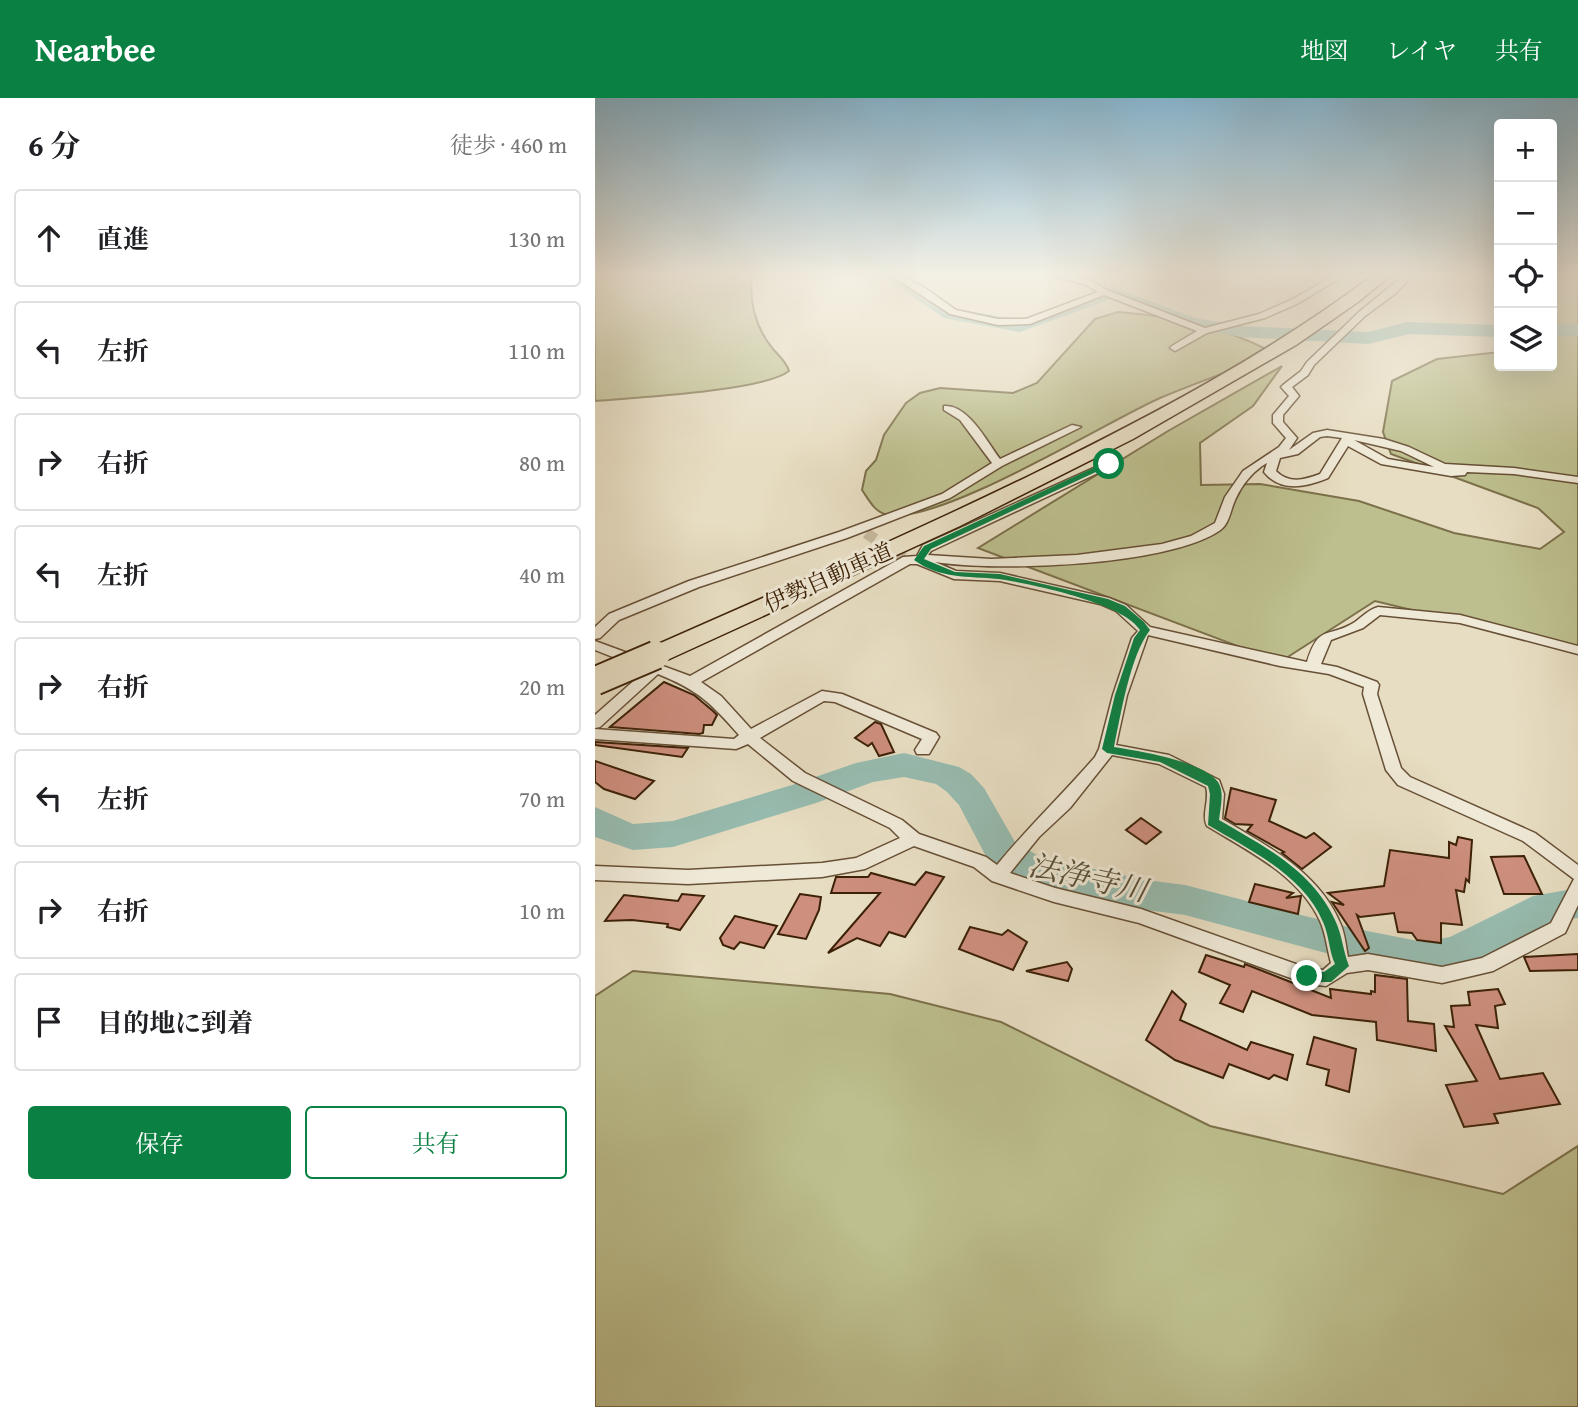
<!DOCTYPE html>
<html lang="ja">
<meta charset="utf-8">
<style>
:root{--surface:#fff;--page:#f6f6f6;--text:#202124;--muted:#757577;--line:#e0e0e0;--accent:#0b8043}
body{margin:0;font-family:"Gentium Book Plus","Noto Serif JP",serif;background:var(--page);color:var(--text)}
.controls{position:absolute;right:21px;top:21px;display:grid;overflow:hidden;border-radius:7px;box-shadow:0 7px 28px #0002}
.controls button{width:63px;height:63px;display:grid;place-items:center;padding:0;border:0;border-bottom:2px solid var(--line);background:var(--surface);color:var(--text);font:35px sans-serif}
.stop{position:absolute;width:21px;height:21px;margin:-16px;border:5px solid #0b8043;border-radius:50%;background:#fff}
.stop.end{background:#0b8043;border-color:#fff;box-shadow:0 2px 7px #0008}
.list{margin:0;padding:0;list-style:none}
h2{display:flex;justify-content:space-between;align-items:center;height:91px;margin:0;padding:0 28px;font-size:30px}
h2 small{font-size:23px;font-weight:400;color:var(--muted)}
.list li{display:grid;grid-template-columns:46px 1fr auto;gap:21px;align-items:center;box-sizing:border-box;height:98px;margin:0 14px 14px;padding:0 14px;border:2px solid var(--line);border-radius:7px}
.list b{display:block;font-size:26px;white-space:nowrap}
.list em{font-size:23px;font-style:normal;color:var(--muted)}
.actions{display:flex;gap:14px;padding:21px 28px}
.actions a{flex:1;padding:16px 0;border:2px solid var(--accent);border-radius:7px;text-align:center;font-size:24px;color:var(--accent)}
.actions .main{background:var(--accent);color:#fff}
.icon{flex:none;width:38px;height:38px;fill:none;stroke:currentColor;stroke-width:2;stroke-linecap:round;stroke-linejoin:round}
.map{position:relative;flex:none;width:983px;height:1309px;overflow:hidden}
header{display:flex;align-items:center;gap:42px;box-sizing:border-box;height:98px;padding:0 35px;background:var(--accent);color:#fff}
header strong{font-size:33px}
nav{display:flex;gap:38px;margin-inline-start:auto;font-size:24px}
main{display:flex}
aside{flex:1;background:var(--surface)}
.map>svg:first-child{display:block}
.green{fill:#bdbf8e;stroke:#7c704a;stroke-width:2}
.lines{fill:none;stroke-linecap:round;stroke-linejoin:round}
.river{fill:#97bcb0;fill-rule:evenodd}
.building{fill:#ce8f7e;stroke:#3c2107;stroke-width:2}
.minor-tunnel{stroke:#c5b79d;stroke-width:11;stroke-dasharray:11 6;stroke-linecap:butt}
.minor-casing{stroke:#675036;stroke-width:3}
.motorway-casing{stroke:#3c2107;stroke-width:3}
.minor{fill:#efe9d7;fill-rule:evenodd}
.motorway{fill:#e7ddc2;fill-rule:evenodd}
.motorway-bridge-casing{stroke:#3c2107;stroke-width:31;stroke-linecap:butt}
.motorway-bridge{stroke:#e7ddc2;stroke-width:27}
.route{fill:#0b8043}
.labels{text-anchor:middle;dominant-baseline:central;stroke-width:6;stroke-linejoin:round;paint-order:stroke}
.far-street-label{font-size:23px;fill:#3c2107;stroke:#efe9d7}
.water-label{font-size:30px;font-style:italic;fill:#57503a;stroke:#efe9d7}
</style>
<header>
<strong>Nearbee</strong>
<nav><a>地図</a><a>レイヤ</a><a>共有</a></nav>
</header>
<main>
<aside>
<h2>6 分<small>徒歩 · 460 m</small></h2>
<ul class="list">
<li><svg class="icon" aria-label="ahead" viewBox="0 0 24 24"><path d="M12 20V5M6 11l6-6 6 6"/></svg><div><b>直進</b></div><em>130 m</em></li>
<li><svg class="icon" aria-label="left" viewBox="0 0 24 24"><path d="M17 20v-9H6M10 6l-5 5 5 5"/></svg><div><b>左折</b></div><em>110 m</em></li>
<li><svg class="icon" aria-label="right" viewBox="0 0 24 24"><path d="M7 20v-9h11M14 6l5 5-5 5"/></svg><div><b>右折</b></div><em>80 m</em></li>
<li><svg class="icon" aria-label="left" viewBox="0 0 24 24"><path d="M17 20v-9H6M10 6l-5 5 5 5"/></svg><div><b>左折</b></div><em>40 m</em></li>
<li><svg class="icon" aria-label="right" viewBox="0 0 24 24"><path d="M7 20v-9h11M14 6l5 5-5 5"/></svg><div><b>右折</b></div><em>20 m</em></li>
<li><svg class="icon" aria-label="left" viewBox="0 0 24 24"><path d="M17 20v-9H6M10 6l-5 5 5 5"/></svg><div><b>左折</b></div><em>70 m</em></li>
<li><svg class="icon" aria-label="right" viewBox="0 0 24 24"><path d="M7 20v-9h11M14 6l5 5-5 5"/></svg><div><b>右折</b></div><em>10 m</em></li>
<li><svg class="icon" aria-label="arrive" viewBox="0 0 24 24"><path d="M6 21V4h12l-3 4 3 4H6"/></svg><div><b>目的地に到着</b></div></li>
</ul>
<div class="actions"><a class="main">保存</a><a>共有</a></div>
</aside>
<div class="map">
<svg width="983" height="1309" viewBox="0 0 983 1309">
<rect width="100%" height="100%" fill="#e7ddc2"/>
<filter id="stains"><feTurbulence type="fractalNoise" baseFrequency=".00286" numOctaves="4"/><feColorMatrix values="0 0 0 0 .2 0 0 0 0 .09 0 0 0 0 .02 0 0 0 .5 -.17"/></filter>
<radialGradient id="worn" r=".72"><stop offset=".6" stop-color="#630" stop-opacity="0"/><stop offset="1" stop-color="#630" stop-opacity=".3"/></radialGradient>
<!-- green -->
<g class="green">
<path d="M0 178H157C154 205 161 230 178 251 184 258 191 263 194 273 169 293 37 300 0 303Z"/>
<polygon points="957,178 983,178 983,552 780,503 685,564 383,450 573,333 687,268 658,308 605,345 606,387 665,386 764,403 859,435 945,451 969,434 943,410 796,356 788,334 797,283 842,261 904,254 904,268 957,268"/>
<path d="M523 214C575 218 629 229 675 253L674 258C638 272 600 285 565 300 509 325 346 426 293 417 280 415 274 402 267 392L271 373 281 362 289 337 311 305 325 295 345 290 418 295 442 285 500 221Z"/>
<polygon points="38,873 295,896 406,924 615,1028 908,1096 983,1048 983,1309 0,1309 0,898"/>
</g>
<g class="lines">
<!-- river -->
<g class="river">
<polygon points="288,178 308,178 360,211 424,222 519,189 600,220 646,228 773,234 812,224 904,227 904,239 814,236 773,246 646,239 587,228 519,200 425,234 349,220"/>
<polygon points="983,226 983,238 957,239 957,227"/>
<polygon points="309,655 364,669 376,676 389,690 420,744 447,760 551,782 590,787 757,830 828,844 855,839 938,798 983,790 983,820 959,823 876,866 828,878 757,862 590,817 551,812 425,782 394,764 364,707 352,694 341,686 309,679 278,684 221,705 78,749 38,752 0,739 0,709 38,726 78,723 197,687 261,665"/>
</g>
</g>
<!-- building -->
<g class="building">
<polygon points="69,584 99,597 118,613 122,617 117,627 109,627 108,635 104,636 15,629"/>
<polygon points="280,624 286,626 299,654 284,658 277,645 273,648 260,640"/>
<polygon points="0,644 93,650 87,659 0,647"/>
<polygon points="0,663 59,683 40,701 9,691 0,684"/>
<polygon points="636,690 681,702 674,723 711,740 719,735 736,749 707,771 687,755 689,754 652,733 657,727 640,726 630,720"/>
<polygon points="546,720 566,734 551,746 531,732"/>
<polygon points="863,739 877,742 874,784 871,781 869,794 861,792 867,827 846,825 846,845 822,842 817,835 803,834 799,815 765,819 762,817 774,850 770,853 737,804 749,807 733,795 789,788 795,752 854,760 854,744 861,747"/>
<polygon points="929,758 947,796 909,796 896,759"/>
<polygon points="331,774 349,779 310,839 294,834 285,848 262,840 233,855 285,795 236,795 241,779 273,779 276,775 320,787"/>
<polygon points="660,786 698,795 691,800 706,798 703,816 654,804"/>
<polygon points="87,796 109,798 85,832 72,829 73,826 37,822 10,823 29,797 83,803"/>
<polygon points="205,796 226,799 224,812 211,841 183,836"/>
<polygon points="140,818 182,828 169,850 145,844 139,851 128,847 125,840"/>
<polygon points="375,829 407,837 413,832 432,844 418,872 364,851"/>
<polygon points="983,856 983,872 935,873 929,859"/>
<polygon points="611,857 649,869 650,866 736,900 735,891 776,896 776,893 780,894 780,877 812,881 813,923 839,926 841,953 782,942 781,924 717,917 657,893 648,914 625,905 635,887 604,874"/>
<polygon points="472,864 477,871 473,883 431,873"/>
<polygon points="903,891 910,906 900,908 903,930 881,927 905,981 948,975 965,1006 899,1016 903,1025 869,1029 851,987 882,983 850,928 859,929 856,908 875,907 873,894"/>
<polygon points="577,893 591,906 585,922 652,952 656,944 698,957 692,982 679,977 674,981 634,966 628,980 580,962 551,942"/>
<polygon points="719,939 761,951 754,994 731,987 734,972 712,966"/>
</g>
<g class="lines">
<!-- minor-tunnel -->
<polyline class="minor-tunnel" points="271,435 312,462"/>
<defs>
<g id="minor">
<polygon points="297,178 307,178 327,188 361,212 403,221 431,221 503,194 491,187 459,178 474,178 497,183 512,192 610,230 664,216 698,201 738,178 748,178 704,205 670,220 612,235 580,253 575,250 577,248 602,233 509,197 435,226 403,227 355,216"/>
<path d="M808 178H817L801 195 770 218 719 267 713 277 697 289 704 298 688 317V324L702 340 694 352 718 335 732 332 789 341 814 349 850 366 919 370 983 379V385L919 376 872 374 870 377 856 378 786 366 753 348 733 380C711 389 686 395 669 374L672 365 667 368C656 376 647 387 641 400 635 412 635 426 624 433 571 468 403 474 340 464L361 473 405 475 514 500 531 507 555 529 712 564C724 525 733 541 760 524 768 518 773 512 783 509L865 517 983 548V556L865 525 785 517 768 530 736 542 726 566 742 569 782 584 784 587 782 596 806 670 815 679 940 735 983 767V807L970 835 898 873 847 885 773 872 752 875 731 888 712 886 544 825 459 804 397 783 379 769 319 748 270 771 227 779 93 786 0 782V768L93 772 227 765 261 760 305 740 295 730 198 683 153 646 141 651 0 641V631L139 641 144 637C116 605 103 592 63 576L5 629 0 630V617L51 572 0 552V543L95 578 308 459 322 458 328 447 514 363 518 364V368L336 453 333 457 396 461 482 457 567 446 596 438 620 425 630 399 648 373 684 349 691 340 678 325V317L694 298 686 289 688 287 706 273 712 264 764 214ZM732 338 747 340 725 376C709 382 694 386 681 373L685 360 703 356 725 339ZM759 342 806 353 839 369 793 361ZM315 466H322L359 481 405 483 505 506 521 513 543 533 537 540 518 597 504 651 500 659C468 696 433 729 402 767L391 759 324 736 307 722 210 675 165 640 229 603 240 604 327 641 320 652 322 656H334L344 639 341 635 247 596 227 593 156 631 126 598 106 584ZM553 537 685 568 734 576 769 589 768 596 791 672 803 687 928 743 979 781 956 825 887 860 847 869 773 856 753 859C751 849 750 837 746 827 725 775 673 748 627 721L629 696 624 682 574 657 521 647 532 597ZM517 657 564 666 611 689C615 702 606 717 612 728 653 753 704 777 725 823 731 836 732 851 736 865L728 872 712 870 546 811 460 790 415 775 444 739 475 710Z"/>
<path d="M349 308C373 306 392 344 405 361L477 327 486 329 407 368 355 400 252 440 104 489 24 522 5 540 0 541V529L14 516 94 483 244 434 347 396 397 365 365 322 349 312Z"/>
</g>
<path id="motorway" d="M777 178H795L763 204 701 247 538 341 365 428 70 563 61 565 52 563 48 557 52 551C181 494 311 438 438 376 556 318 672 257 777 178Z"/>
</defs>
<!-- minor casing -->
<use href="#minor" class="minor-casing"/>
<!-- motorway casing -->
<use href="#motorway" class="motorway-casing"/>
<!-- minor -->
<use href="#minor" class="minor"/>
<!-- motorway -->
<use href="#motorway" class="motorway"/>
<defs>
<polyline id="motorway-bridge" points="0,583 61,557"/>
</defs>
<!-- motorway-bridge casing -->
<use href="#motorway-bridge" class="motorway-bridge-casing"/>
<!-- motorway-bridge -->
<use href="#motorway-bridge" class="motorway-bridge"/>
</g>
<!-- sky -->
<linearGradient id="sky" x2="0" y2="1"><stop stop-color="#87b7d2"/><stop offset="0.49" stop-color="#f4f0e4"/><stop offset="1" stop-color="#f4f0e4" stop-opacity="0"/></linearGradient>
<rect width="983" height="361" fill="url(#sky)"/>
<!-- route -->
<path class="route" d="M511 364 518 366 336 451 329 461 360 474 405 476 513 501 530 508 549 524 555 532C535 558 526 616 519 649 543 653 608 663 623 684 630 695 625 711 624 722 670 749 717 772 740 822 747 836 748 853 754 868L736 884H712L705 878 712 872 729 874 740 866C734 853 734 837 728 824 708 777 655 752 613 727L615 696 613 688 565 664 512 655 507 651 520 597 539 540 545 532C529 505 434 485 403 481 373 478 345 481 319 462L329 448Z"/>
<g class="labels">
<!-- far-street labels -->
<g class="far-street-label">
<text transform="translate(233 479) rotate(-24)">伊勢自動車道</text>
</g>
<!-- water labels -->
<g class="water-label">
<text transform="translate(493 779) rotate(13)">法浄寺川</text>
</g>
</g>
<rect width="100%" height="100%" filter="url(#stains)"/>
<rect width="100%" height="100%" fill="url(#worn)"/>
</svg>
<div class="controls">
<button>+</button>
<button>−</button>
<button><svg class="icon" aria-label="locate" viewBox="0 0 24 24"><circle cx="12" cy="12" r="6"/><path d="M12 2v4M12 18v4M2 12h4M18 12h4"/></svg></button>
<button><svg class="icon" aria-label="layers" viewBox="0 0 24 24"><path d="M12 4l9 5-9 5-9-5zM3 14l9 5 9-5"/></svg></button>
</div>
<div class="stop" style="left:514px;top:366px"></div>
<div class="stop end" style="left:712px;top:878px"></div>
</div>
</main>
